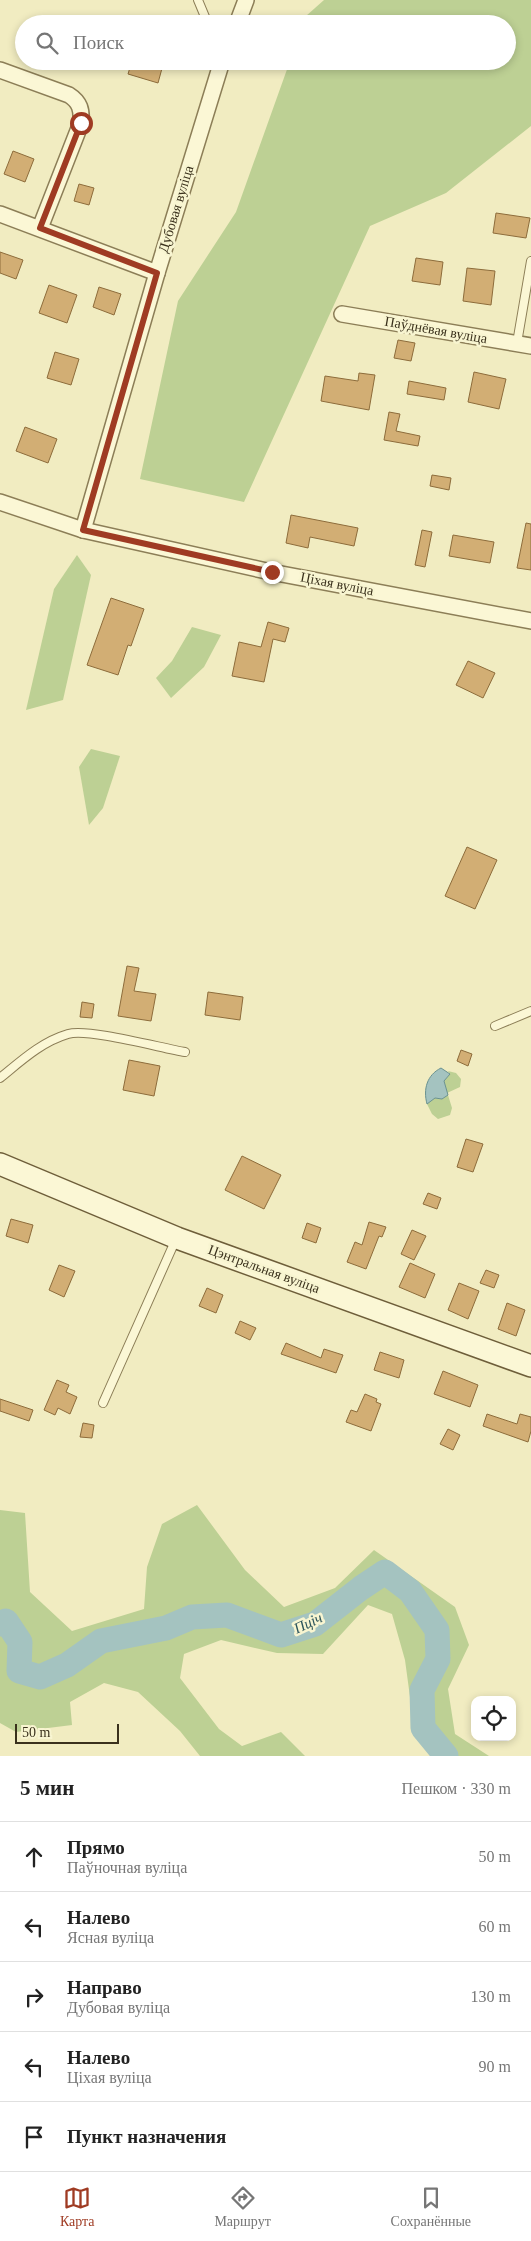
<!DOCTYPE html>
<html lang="ru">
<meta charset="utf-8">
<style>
:root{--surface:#fff;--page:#f2f2f2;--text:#222;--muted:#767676;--line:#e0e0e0;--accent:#9f3b23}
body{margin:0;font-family:"Times New Roman",serif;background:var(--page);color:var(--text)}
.controls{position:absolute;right:15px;bottom:15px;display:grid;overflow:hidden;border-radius:10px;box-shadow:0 2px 8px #0003}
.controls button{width:45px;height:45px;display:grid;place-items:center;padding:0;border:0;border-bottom:1px solid var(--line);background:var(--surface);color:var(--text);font:25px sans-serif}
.scale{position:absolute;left:15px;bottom:12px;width:104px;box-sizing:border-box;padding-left:5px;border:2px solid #3a311c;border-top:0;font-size:14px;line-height:18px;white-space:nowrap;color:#3a311c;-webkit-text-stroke:4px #f8f5d1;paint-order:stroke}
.stop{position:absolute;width:15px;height:15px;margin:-11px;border:4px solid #9f3b23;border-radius:50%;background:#fff}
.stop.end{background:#9f3b23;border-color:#fff;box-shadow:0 1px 5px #0008}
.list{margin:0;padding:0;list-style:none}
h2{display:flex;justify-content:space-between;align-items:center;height:65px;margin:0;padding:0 20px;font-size:21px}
h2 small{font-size:16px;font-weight:400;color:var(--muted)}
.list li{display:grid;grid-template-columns:32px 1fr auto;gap:15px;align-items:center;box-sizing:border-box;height:70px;padding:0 20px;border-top:1px solid var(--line)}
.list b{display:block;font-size:19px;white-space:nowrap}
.list p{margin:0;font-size:16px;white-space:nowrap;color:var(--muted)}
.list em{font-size:16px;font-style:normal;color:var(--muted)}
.icon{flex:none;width:28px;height:28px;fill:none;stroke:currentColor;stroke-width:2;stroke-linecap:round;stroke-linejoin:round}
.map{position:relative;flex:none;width:531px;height:1756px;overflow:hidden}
.search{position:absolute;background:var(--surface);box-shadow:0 2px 8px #0003;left:15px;right:15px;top:15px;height:55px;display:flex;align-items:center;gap:12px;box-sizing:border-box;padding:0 18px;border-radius:28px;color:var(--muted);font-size:19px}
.sheet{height:415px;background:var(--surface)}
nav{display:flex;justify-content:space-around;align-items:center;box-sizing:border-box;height:70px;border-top:1px solid var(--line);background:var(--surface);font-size:14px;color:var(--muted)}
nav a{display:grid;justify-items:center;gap:2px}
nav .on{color:var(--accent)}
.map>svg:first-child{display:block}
.green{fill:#bdd094}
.water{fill:#a4c3c0;stroke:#6a9290}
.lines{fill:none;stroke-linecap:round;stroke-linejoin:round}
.river{stroke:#a4c3c0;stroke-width:25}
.building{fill:#d2ae74;stroke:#8d6c3b}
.lane-casing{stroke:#8c7e57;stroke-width:10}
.street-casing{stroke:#8c7e57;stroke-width:18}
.secondary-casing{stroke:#6e5e3a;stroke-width:24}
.lane{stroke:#fbf7d5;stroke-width:8}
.street{stroke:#fbf7d5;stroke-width:15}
.secondary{stroke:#fbf7d5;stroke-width:21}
.route{stroke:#9f3b23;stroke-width:6}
.labels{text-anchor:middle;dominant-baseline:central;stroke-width:5;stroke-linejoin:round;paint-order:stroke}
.street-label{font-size:14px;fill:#3a311c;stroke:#f8f5d1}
.water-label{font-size:15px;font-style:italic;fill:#2b545b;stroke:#f8f5d1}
</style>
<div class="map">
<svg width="531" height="1756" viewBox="0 0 531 1756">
<rect width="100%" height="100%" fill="#f1ecc1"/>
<!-- green -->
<g class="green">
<polygon points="324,0 531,0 531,126 446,193 370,226 244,502 140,479 178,301 236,212 290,61 507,61 507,24 304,24 306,16"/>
<polygon points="77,555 91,575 63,700 26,710 54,589"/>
<polygon points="192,627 221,635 204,667 171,698 156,678 172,661"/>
<polygon points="91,749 120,756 103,808 89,825 79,767"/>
<polygon points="448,1071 456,1073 461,1079 460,1087 447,1093 444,1081 450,1074"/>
<polygon points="448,1095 452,1108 450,1115 438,1119 432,1114 427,1104 435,1098 442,1099"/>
<polygon points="197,1505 245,1570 284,1607 335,1588 374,1550 455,1607 469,1645 448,1689 455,1734 489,1756 436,1756 415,1734 405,1660 392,1614 368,1605 323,1654 277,1653 221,1640 184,1654 180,1678 219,1729 242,1746 281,1732 305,1756 200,1756 180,1731 138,1692 104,1683 70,1702 72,1725 16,1732 0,1723 0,1510 25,1513 30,1592 72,1631 144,1609 147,1567 162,1524"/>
</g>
<!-- water -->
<path class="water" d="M441 1068 450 1074 444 1081 448 1095 442 1099 435 1098 427 1104C423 1089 427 1075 441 1068Z"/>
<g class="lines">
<!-- river -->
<polyline class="river" points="0,1624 6,1621 20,1642 19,1671 40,1677 67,1665 101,1641 166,1628 192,1617 227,1615 281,1635 315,1624 361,1588 385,1572 410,1591 437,1630 438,1659 422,1690 423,1728 446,1756"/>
</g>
<!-- building -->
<g class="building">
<polygon points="132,61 164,61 158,83 128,74"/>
<polygon points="13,151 34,159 25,182 4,174"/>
<polygon points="79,184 94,188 89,205 74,201"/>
<polygon points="496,213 530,218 526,238 493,233"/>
<polygon points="0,252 23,260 16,279 0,273"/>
<polygon points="416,258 443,262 440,285 412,281"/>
<polygon points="467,268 495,271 491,305 463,301"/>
<polygon points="49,285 77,295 67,323 39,313"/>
<polygon points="99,287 121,294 114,315 93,307"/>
<polygon points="398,340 415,343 411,361 394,358"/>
<polygon points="55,352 79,359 71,385 47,378"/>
<polygon points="474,372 506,379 499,409 468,402"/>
<polygon points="359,373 375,375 369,410 321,401 325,376 358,381"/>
<polygon points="409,381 446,388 444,400 407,394"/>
<polygon points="389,412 400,414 396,431 420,436 418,446 384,440"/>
<polygon points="25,427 57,439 48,463 16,451"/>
<polygon points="432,475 451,478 449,490 430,486"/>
<polygon points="291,515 358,528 354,546 310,537 308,548 286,543"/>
<polygon points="526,523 531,524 531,570 517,568"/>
<polygon points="422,530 432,532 425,567 415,565"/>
<polygon points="453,535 494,542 490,563 449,556"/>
<polygon points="111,598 144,609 131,646 128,645 118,675 87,665"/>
<polygon points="268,622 289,628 285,642 273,639 264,682 232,676 239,642 261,647"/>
<polygon points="468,661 495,673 483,698 456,685"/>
<polygon points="467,847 497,860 475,909 445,896"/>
<polygon points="127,966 139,968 134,991 156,994 151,1021 118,1016"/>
<polygon points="208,992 243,997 240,1020 205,1015"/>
<polygon points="82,1002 94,1004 92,1018 80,1017"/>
<polygon points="461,1050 472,1054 468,1066 457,1061"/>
<polygon points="129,1060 160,1066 154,1096 123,1090"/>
<polygon points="466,1139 483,1144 473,1172 457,1167"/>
<polygon points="242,1156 281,1175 264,1209 225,1190"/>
<polygon points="428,1193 441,1198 437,1209 423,1204"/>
<polygon points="11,1219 33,1225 28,1243 6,1236"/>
<polygon points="369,1222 386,1227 382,1237 379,1236 366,1269 347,1262 355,1242 362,1245"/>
<polygon points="307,1223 321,1228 316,1243 302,1238"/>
<polygon points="412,1230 426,1236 414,1260 401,1254"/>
<polygon points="410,1263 435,1274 425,1298 399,1287"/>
<polygon points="59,1265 75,1271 64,1297 49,1290"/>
<polygon points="486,1270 499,1275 494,1288 480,1283"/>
<polygon points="459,1283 479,1291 468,1319 448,1310"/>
<polygon points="207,1288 223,1295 216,1313 199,1306"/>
<polygon points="507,1303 525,1310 516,1336 498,1329"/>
<polygon points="240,1321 256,1328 250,1340 235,1333"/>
<polygon points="286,1343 321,1358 324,1349 343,1355 336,1373 281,1354"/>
<polygon points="380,1352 404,1360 399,1378 374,1370"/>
<polygon points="443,1371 478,1385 470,1407 434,1394"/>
<polygon points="57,1380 69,1385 66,1392 77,1397 70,1414 58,1408 55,1415 44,1410"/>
<polygon points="365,1394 377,1399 376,1402 381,1404 371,1431 346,1422 351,1410 357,1412"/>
<polygon points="0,1399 33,1410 29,1421 0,1411"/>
<polygon points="487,1414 517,1424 520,1414 531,1417 531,1431 528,1442 483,1426"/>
<polygon points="83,1423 94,1425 92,1438 80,1437"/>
<polygon points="448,1429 460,1435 453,1450 440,1444"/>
</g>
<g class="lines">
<defs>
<g id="lane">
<polyline points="198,0 208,24"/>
<polyline points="517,343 531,261"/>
<polyline points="495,1026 531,1011"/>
<path d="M0 1078C21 1061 41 1042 68 1034 88 1028 161 1048 185 1052"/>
<polyline points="103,1403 176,1239"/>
</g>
<g id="street">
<polyline points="237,24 246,0"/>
<path d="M0 70 69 95C80 102 82 110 81 123L40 228"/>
<polyline points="0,214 157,273"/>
<polyline points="342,314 531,346"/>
<polyline points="0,502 83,530 271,572 531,621"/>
<polyline points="83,530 157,273 222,61"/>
</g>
<polyline id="secondary" points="0,1164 177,1238 531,1366"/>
</defs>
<!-- lane casing -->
<use href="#lane" class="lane-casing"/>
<!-- street casing -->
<use href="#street" class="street-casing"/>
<!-- secondary casing -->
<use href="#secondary" class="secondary-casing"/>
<!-- lane -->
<use href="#lane" class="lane"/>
<!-- street -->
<use href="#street" class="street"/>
<!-- secondary -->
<use href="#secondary" class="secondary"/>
</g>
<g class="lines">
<!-- route -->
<polyline class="route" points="81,123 40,228 157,273 83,530 272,572"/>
</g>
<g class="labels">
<!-- street labels -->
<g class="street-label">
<text transform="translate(176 209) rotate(-73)">Дубовая вуліца</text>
<text transform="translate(436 330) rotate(10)">Паўднёвая вуліца</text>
<text transform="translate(337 584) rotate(11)">Ціхая вуліца</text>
<text transform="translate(264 1269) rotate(20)">Цэнтральная вуліца</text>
</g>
<!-- water labels -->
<g class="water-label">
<text transform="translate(308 1623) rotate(-25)">Пціч</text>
</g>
</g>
</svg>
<div class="controls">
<button><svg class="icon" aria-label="locate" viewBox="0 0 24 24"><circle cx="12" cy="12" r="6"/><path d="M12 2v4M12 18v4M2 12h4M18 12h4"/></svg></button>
</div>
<div class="scale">50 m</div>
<div class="stop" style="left:81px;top:123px"></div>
<div class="stop end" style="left:272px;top:572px"></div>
<div class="search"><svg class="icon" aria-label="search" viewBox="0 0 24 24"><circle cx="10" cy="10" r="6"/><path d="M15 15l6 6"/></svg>Поиск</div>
</div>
<section class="sheet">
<h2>5 мин<small>Пешком · 330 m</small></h2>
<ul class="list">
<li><svg class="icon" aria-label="ahead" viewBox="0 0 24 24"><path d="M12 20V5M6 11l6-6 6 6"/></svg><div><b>Прямо</b><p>Паўночная вуліца</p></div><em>50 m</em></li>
<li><svg class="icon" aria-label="left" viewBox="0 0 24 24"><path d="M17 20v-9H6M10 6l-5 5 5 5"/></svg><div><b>Налево</b><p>Ясная вуліца</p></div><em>60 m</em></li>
<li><svg class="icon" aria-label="right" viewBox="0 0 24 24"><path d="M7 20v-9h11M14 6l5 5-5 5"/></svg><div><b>Направо</b><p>Дубовая вуліца</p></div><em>130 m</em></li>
<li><svg class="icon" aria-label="left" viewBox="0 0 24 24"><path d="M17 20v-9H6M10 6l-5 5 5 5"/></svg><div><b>Налево</b><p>Ціхая вуліца</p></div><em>90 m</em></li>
<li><svg class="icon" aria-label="arrive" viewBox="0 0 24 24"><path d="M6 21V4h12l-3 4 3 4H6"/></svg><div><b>Пункт назначения</b></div></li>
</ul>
</section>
<nav>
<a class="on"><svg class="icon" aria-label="map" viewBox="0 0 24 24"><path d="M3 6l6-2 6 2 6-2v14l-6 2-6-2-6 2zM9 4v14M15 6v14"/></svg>Карта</a>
<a><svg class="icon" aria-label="directions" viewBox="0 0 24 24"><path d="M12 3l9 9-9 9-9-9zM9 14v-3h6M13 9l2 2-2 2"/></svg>Маршрут</a>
<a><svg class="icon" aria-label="saved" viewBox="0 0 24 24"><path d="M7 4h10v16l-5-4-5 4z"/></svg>Сохранённые</a>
</nav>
